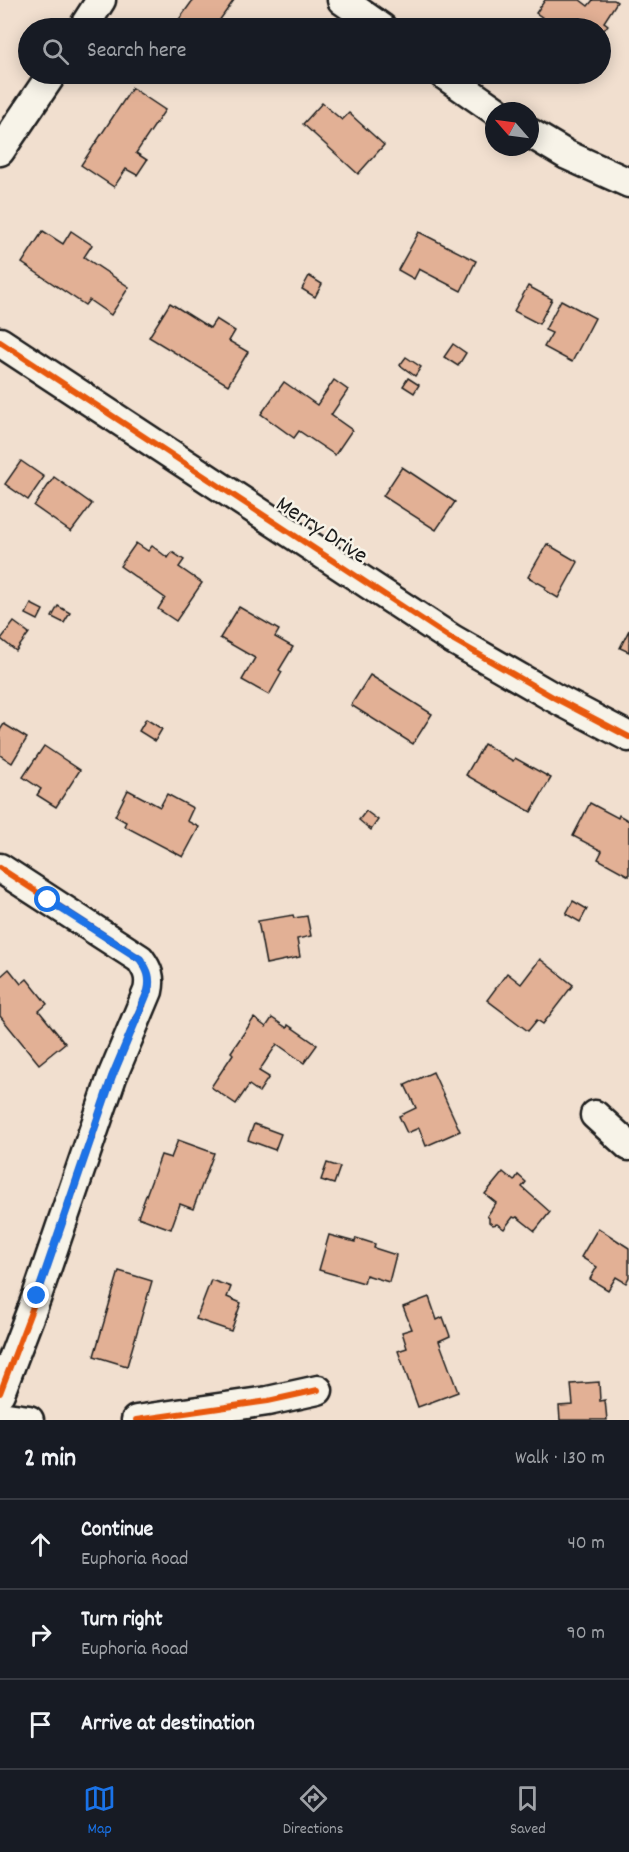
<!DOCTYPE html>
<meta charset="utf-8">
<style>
:root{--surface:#171b24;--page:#242831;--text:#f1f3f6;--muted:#9ea1a6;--line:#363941;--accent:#1a73e8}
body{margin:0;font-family:Dekko,sans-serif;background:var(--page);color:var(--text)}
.compass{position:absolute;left:485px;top:102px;width:54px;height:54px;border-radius:50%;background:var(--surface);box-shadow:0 3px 15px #0003;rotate:298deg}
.stop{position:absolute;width:18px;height:18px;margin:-14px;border:4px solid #1a73e8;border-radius:50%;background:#fff}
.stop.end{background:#1a73e8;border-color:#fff;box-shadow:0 2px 6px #0008}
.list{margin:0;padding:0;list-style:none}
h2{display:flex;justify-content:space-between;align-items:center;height:78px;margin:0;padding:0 24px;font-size:26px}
h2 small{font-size:20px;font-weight:400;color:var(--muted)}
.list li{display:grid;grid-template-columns:39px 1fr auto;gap:18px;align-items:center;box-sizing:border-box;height:90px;padding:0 24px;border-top:2px solid var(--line)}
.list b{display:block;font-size:22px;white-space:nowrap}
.list p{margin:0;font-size:20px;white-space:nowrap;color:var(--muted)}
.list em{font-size:20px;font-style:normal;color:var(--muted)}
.icon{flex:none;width:33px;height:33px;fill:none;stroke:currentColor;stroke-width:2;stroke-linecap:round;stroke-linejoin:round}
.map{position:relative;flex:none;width:629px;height:1420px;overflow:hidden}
.search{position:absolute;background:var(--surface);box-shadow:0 3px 15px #0003;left:18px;right:18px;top:18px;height:66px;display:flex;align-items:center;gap:15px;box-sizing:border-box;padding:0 21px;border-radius:33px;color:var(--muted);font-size:22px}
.sheet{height:348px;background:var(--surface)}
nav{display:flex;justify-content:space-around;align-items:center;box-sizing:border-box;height:84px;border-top:2px solid var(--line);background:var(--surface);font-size:16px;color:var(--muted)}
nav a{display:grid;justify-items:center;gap:3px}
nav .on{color:var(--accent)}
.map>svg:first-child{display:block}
.building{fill:#e2b095;stroke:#1c1c1c;stroke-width:1.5}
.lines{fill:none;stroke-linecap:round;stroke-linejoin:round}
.minor-casing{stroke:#1c1c1c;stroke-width:33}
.minor{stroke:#f7f3e8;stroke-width:28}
.cycleway-casing{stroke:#f7f3e8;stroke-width:10}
.cycleway{stroke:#e8590c;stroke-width:6}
.route{stroke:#1a73e8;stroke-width:8}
.labels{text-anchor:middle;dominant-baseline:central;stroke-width:5;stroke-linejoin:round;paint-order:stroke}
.street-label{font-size:24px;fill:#1c1c1c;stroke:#f7f3e8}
</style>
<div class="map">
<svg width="629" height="1420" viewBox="0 0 629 1420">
<rect width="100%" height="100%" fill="#f1dfcf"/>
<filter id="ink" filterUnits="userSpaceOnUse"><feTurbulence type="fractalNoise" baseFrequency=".0167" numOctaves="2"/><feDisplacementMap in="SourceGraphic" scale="12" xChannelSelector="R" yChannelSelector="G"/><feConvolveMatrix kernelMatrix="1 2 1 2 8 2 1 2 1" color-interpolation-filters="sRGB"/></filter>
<g filter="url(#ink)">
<!-- building -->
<g class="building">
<polygon points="193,0 234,0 214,28 167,28 172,22 175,25"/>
<polygon points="545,0 580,0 588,6 593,0 614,0 617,2 604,22 608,25 600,35 600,28 558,28 536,13"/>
<polygon points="132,88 165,110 136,153 147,160 137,175 126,169 114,187 81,165"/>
<polygon points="322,103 342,120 349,113 384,145 358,174 303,124"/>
<polygon points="43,231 63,244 71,231 92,245 84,257 129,287 111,315 89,300 85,305 22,263"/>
<polygon points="419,232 476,261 461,291 419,269 414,279 398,270"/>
<polygon points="309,276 322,284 315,297 302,289"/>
<polygon points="528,286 552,299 539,324 514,311"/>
<polygon points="561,300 595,318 572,362 544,347 552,333 545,330"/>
<polygon points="170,303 210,328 216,319 235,331 229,341 248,352 228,385 149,337"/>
<polygon points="453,344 466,353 458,366 444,357"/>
<polygon points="406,357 421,367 415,376 400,365"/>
<polygon points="408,378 419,385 414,393 403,386"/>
<polygon points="334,380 348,390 331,415 352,430 335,455 299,431 294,438 261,414 284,382 317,405"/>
<polygon points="21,461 44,477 28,500 5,484"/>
<polygon points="402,467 455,502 436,530 383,496"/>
<polygon points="54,477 92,504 71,532 34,506"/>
<polygon points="136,543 148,551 152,546 168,558 172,552 184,560 179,567 202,583 176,621 158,609 165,598 120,566"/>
<polygon points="547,544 578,562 558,598 545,590 546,587 528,577"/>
<polygon points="31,604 43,610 38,620 26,614"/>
<polygon points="58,606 70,613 64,623 52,617"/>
<polygon points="239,607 279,630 275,637 293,647 279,670 282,672 269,695 242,680 255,658 220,638"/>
<polygon points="14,622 29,633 16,651 1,639"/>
<polygon points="629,630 629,652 620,648"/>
<polygon points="370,675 432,714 413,744 351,705"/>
<polygon points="146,719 162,729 155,741 139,731"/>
<polygon points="4,724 27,738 12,763 0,755 0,730"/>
<polygon points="484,744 513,761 515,758 551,778 531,812 466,775"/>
<polygon points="44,746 80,770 56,807 37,795 41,789 23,777"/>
<polygon points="128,790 160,807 167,794 193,808 187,821 199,827 183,857 124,826 126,822 115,816"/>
<polygon points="590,803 618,818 619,815 629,821 629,876 598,859 602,851 573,836"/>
<polygon points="366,811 378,820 371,830 359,820"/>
<polygon points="573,901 587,909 580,922 566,914"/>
<polygon points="293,915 294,918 307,916 311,936 297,939 300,957 266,964 258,921"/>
<polygon points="540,959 573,985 543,1024 537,1020 528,1031 487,1000 507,973 521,984"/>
<polygon points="9,969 21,984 27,979 47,1004 39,1011 65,1043 39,1064 0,1016 0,977"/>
<polygon points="254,1018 266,1027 272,1018 287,1028 288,1025 317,1045 304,1063 277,1044 259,1071 269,1077 259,1092 249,1085 236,1104 211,1087 233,1054 231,1052"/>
<polygon points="433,1072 460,1131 426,1146 419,1128 407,1133 399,1116 416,1108 405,1085"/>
<polygon points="254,1124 281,1134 275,1150 248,1140"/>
<polygon points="178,1140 214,1153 193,1209 180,1204 171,1229 138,1217 161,1155 171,1158"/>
<polygon points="327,1163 340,1167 334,1184 321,1180"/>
<polygon points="503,1172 514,1181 518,1175 526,1182 522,1187 550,1212 535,1231 517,1217 515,1218 513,1217 504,1229 497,1224 493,1225 489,1222 489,1218 487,1216 496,1203 485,1194"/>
<polygon points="598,1228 629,1248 629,1277 626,1283 616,1277 608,1290 590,1279 597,1267 581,1257"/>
<polygon points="329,1235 355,1242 356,1238 375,1244 374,1248 396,1255 389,1282 366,1275 364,1283 319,1270"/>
<polygon points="119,1271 152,1281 127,1366 94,1356"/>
<polygon points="211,1280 231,1287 227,1297 241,1303 231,1331 196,1319"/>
<polygon points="429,1297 437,1320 443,1317 450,1336 439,1341 458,1392 418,1407 398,1351 407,1348 402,1332 412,1329 403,1307"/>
<polygon points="599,1382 600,1401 605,1400 607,1420 560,1420 559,1406 573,1405 571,1384"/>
</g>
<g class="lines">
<defs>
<g id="minor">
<polyline points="342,0 382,28"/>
<polyline points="83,28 101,0"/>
<polyline points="443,74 496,111"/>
<polyline points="530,133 567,155 629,183"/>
<polyline points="0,151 52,74"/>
<polyline points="0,342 452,639 553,697 629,737"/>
<path d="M0 868 140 959C148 970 151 978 148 991L112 1077 37 1296 0 1393"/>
<polyline points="595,1115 629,1146"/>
<polyline points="0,1416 29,1420"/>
<polyline points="136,1420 268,1401 318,1390"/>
</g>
</defs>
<!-- minor casing -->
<use href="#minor" class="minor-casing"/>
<!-- minor -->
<use href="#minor" class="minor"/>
<defs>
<g id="cycleway">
<polyline points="0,342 452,639 553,697 629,737"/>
<path d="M0 868 140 959C148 970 151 978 148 991L112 1077 37 1296 0 1393"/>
<polyline points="136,1420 268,1401 318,1390"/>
</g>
</defs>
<!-- cycleway casing -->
<use href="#cycleway" class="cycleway-casing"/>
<!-- cycleway -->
<use href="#cycleway" class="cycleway"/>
</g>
</g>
<g class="lines" filter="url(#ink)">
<!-- route -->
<path class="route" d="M37 1296 112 1077 148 991C151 978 148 970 140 959L48 900"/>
</g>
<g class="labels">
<!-- street labels -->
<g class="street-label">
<text transform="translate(321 531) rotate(33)">Merry Drive</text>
</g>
</g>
</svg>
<svg class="compass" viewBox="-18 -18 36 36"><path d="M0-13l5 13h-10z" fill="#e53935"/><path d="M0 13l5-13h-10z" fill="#9ea1a6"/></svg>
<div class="stop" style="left:48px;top:900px"></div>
<div class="stop end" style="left:37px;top:1296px"></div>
<div class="search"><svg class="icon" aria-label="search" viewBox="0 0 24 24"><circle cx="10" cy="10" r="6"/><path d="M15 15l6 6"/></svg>Search here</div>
</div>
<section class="sheet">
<h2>2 min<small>Walk · 130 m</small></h2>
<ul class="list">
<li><svg class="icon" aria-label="ahead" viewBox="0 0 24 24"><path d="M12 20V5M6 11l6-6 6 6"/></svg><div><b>Continue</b><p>Euphoria Road</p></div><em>40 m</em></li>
<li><svg class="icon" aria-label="right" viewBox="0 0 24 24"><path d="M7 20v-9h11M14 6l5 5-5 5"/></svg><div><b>Turn right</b><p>Euphoria Road</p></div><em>90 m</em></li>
<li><svg class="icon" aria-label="arrive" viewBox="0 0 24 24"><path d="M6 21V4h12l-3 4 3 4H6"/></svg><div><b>Arrive at destination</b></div></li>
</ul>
</section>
<nav>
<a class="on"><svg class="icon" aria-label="map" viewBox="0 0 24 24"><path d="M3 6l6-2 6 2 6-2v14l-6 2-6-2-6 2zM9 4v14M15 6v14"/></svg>Map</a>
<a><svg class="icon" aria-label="directions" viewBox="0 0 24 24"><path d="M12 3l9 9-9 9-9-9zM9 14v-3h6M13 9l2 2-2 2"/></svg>Directions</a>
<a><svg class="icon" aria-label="saved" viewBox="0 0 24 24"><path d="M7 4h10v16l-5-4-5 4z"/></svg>Saved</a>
</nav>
